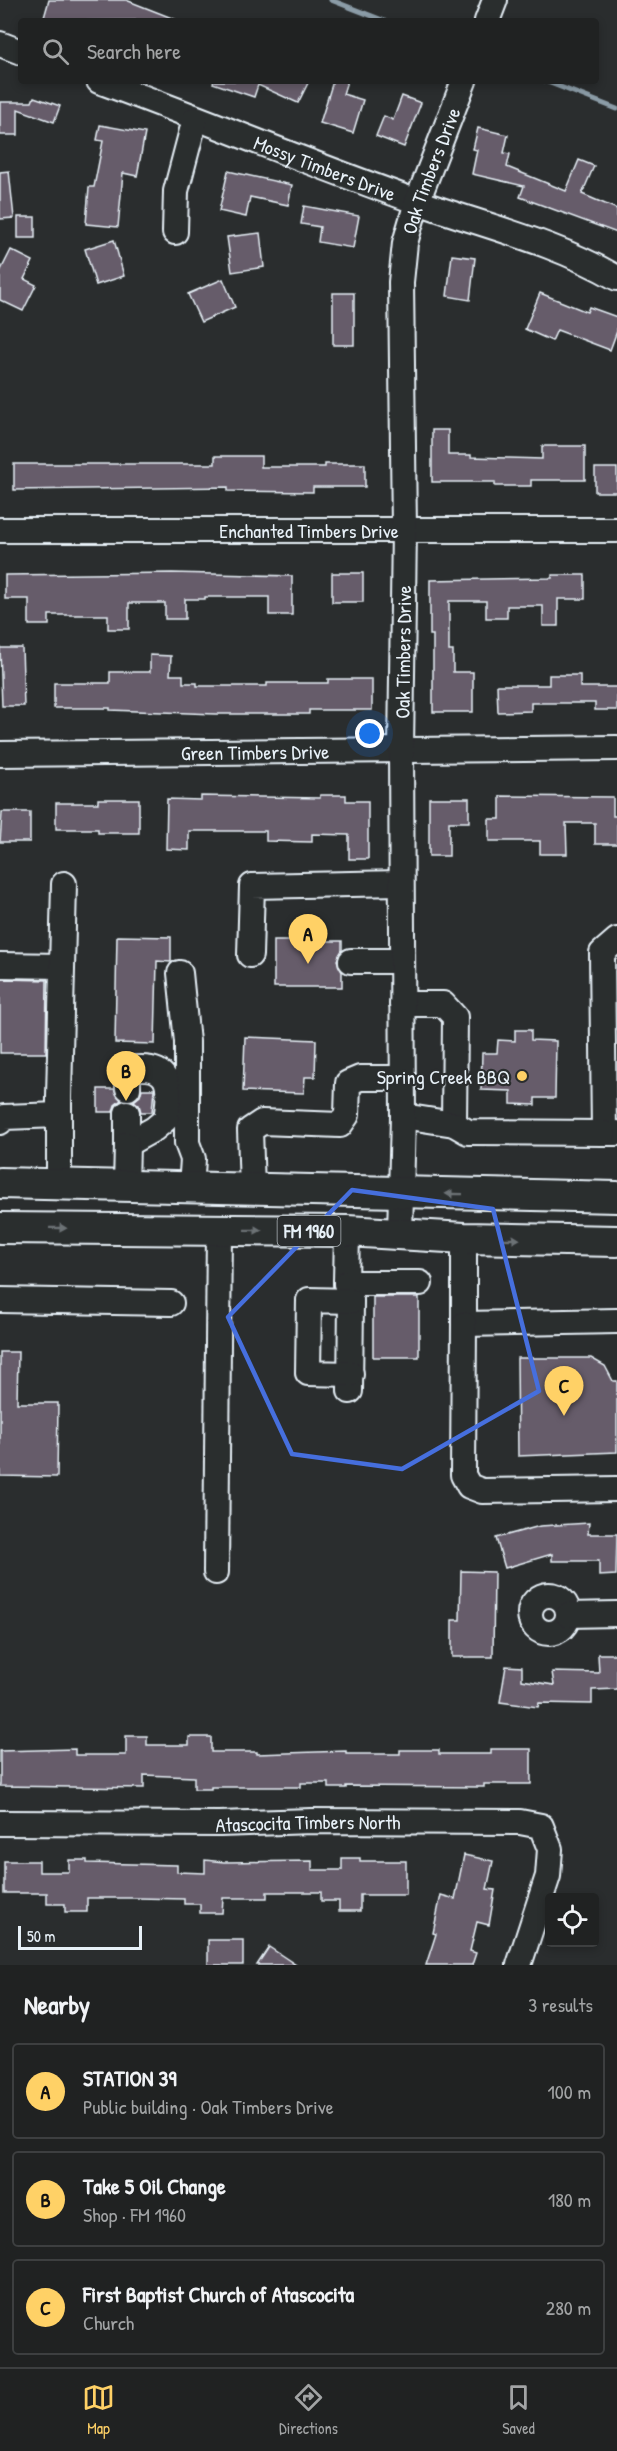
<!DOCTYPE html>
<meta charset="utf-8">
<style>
:root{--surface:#202222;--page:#282a2a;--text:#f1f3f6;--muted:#a2a4a5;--line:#3d3f40;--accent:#ffd166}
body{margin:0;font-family:"Patrick Hand",sans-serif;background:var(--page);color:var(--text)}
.controls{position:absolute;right:18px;bottom:18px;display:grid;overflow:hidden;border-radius:6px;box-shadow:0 3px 9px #0003}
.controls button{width:54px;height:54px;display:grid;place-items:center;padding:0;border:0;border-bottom:2px solid var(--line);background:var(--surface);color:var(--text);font:30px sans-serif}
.scale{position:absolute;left:18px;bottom:15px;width:124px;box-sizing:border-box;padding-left:6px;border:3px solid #e8f1f8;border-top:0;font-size:16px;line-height:21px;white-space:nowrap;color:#e8f1f8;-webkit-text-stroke:4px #2a2d2e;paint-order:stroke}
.you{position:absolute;left:370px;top:734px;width:21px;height:21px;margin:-15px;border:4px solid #fff;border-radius:50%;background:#1a73e8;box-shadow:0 0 0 9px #1a73e833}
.badge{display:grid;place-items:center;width:39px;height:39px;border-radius:50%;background:var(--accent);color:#111;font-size:20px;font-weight:700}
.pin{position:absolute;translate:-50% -50px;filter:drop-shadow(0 2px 3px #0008)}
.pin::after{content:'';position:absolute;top:32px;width:21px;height:18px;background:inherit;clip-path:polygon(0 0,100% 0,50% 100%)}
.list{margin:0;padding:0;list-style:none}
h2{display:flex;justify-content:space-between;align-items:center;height:78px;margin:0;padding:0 24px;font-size:26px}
h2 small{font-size:20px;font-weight:400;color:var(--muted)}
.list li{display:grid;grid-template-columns:39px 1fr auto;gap:18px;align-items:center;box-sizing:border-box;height:96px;margin:0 12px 12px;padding:0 12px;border:2px solid var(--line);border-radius:6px}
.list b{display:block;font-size:22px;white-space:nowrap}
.list p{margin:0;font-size:20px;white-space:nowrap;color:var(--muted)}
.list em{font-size:20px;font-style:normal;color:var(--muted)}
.icon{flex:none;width:33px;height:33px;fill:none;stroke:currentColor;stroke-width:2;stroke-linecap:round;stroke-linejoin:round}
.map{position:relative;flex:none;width:617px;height:1965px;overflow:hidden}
.search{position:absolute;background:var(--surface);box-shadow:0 3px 9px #0003;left:18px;right:18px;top:18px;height:66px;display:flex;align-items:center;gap:15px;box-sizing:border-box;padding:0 21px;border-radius:6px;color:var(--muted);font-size:22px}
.sheet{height:402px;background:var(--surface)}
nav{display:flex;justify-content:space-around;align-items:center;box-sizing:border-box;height:84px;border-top:2px solid var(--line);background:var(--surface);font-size:16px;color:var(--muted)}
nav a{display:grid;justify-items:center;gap:3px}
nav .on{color:var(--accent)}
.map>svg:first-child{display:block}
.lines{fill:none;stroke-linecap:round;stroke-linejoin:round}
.stream{stroke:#8b9ca7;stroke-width:5}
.building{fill:#665b6a;stroke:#e8f1f8;stroke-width:1.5}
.minor-casing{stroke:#e8f1f8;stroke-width:28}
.major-casing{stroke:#e8f1f8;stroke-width:34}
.minor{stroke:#2a2d2e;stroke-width:24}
.major{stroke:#2a2d2e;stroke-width:30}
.oneway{fill:#6c7275}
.marked{fill:none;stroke:#466fde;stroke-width:4.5;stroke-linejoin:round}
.poi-dot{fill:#ffd166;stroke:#2a2d2e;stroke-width:2}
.labels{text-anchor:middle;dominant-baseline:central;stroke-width:4.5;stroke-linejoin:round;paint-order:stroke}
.shield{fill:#2a2d2e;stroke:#afb6bb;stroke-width:1.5}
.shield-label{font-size:18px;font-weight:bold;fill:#e8f1f8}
.street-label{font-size:20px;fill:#e8f1f8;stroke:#2a2d2e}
.poi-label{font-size:20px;fill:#e8f1f8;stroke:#2a2d2e;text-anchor:end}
</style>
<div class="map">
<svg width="617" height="1965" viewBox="0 0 617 1965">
<rect width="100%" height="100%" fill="#2a2d2e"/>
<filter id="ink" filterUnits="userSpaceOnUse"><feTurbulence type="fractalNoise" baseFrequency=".0167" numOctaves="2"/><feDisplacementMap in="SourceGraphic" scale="12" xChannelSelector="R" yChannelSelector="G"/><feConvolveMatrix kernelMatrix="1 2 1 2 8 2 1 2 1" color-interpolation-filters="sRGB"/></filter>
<g filter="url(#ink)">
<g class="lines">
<!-- stream -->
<g class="stream">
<polyline points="331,0 385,21"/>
<polyline points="545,81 617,109"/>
</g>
</g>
<!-- building -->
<g class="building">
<polygon points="49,0 126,0 177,20 43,21"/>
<polygon points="214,81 309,81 298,103 258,85 254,97 213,83"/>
<polygon points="333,81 347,81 343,94 363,100 353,133 320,123"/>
<polygon points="402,96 421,103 404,147 376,136 384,116 393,120"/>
<polygon points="34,97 60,106 54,122 18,109 18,135 0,135 0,102 32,102"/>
<polygon points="100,125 145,133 137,176 123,173 118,227 86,224 89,187 94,187 103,141 97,140"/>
<polygon points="478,128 508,135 504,153 510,154 507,167 566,191 579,160 594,166 582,194 617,209 617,233 520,197 524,186 472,174 477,150 473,149"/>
<polygon points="9,171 14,218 0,219 0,172"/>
<polygon points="228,171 292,185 288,205 250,197 246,217 219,211"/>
<polygon points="304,206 359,216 353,248 318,242 320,227 301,224"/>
<rect x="18" y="217" width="17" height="21"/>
<polygon points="260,233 264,267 232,272 227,237"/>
<polygon points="114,240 124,276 96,285 85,249"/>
<polygon points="11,250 33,261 24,279 36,285 23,311 0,300 0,272"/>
<polygon points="452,255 475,258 470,300 447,296"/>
<polygon points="223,279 235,307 201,322 188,294"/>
<rect x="333" y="293" width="21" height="52"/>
<polygon points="540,293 587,312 589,307 617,317 617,331 610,350 557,330 552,341 525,329"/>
<polygon points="432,430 448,430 448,455 471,455 471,457 542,459 542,446 585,446 585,480 531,480 531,486 495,486 495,482 432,482"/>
<polygon points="215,456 261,456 261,467 325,467 325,464 365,464 365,487 313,487 313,492 228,491 228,487 14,490 14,464 215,464"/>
<rect x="595" y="468" width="22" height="24"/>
<polygon points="172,573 292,576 292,615 269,615 269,597 205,597 205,599 185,599 185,619 165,619 165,603 129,603 129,629 108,629 108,615 49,615 49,625 29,625 29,599 5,599 5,575"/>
<rect x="332" y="573" width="31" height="29"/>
<polygon points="552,575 585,575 585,599 558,599 558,626 543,626 543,606 507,606 507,618 486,618 486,601 449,601 449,651 453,651 453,672 473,672 473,712 433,712 433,635 430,635 430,580 552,578"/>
<polygon points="0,648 22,648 24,706 2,706"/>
<polygon points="150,655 171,656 170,675 183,675 183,683 197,683 197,686 267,686 267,683 328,683 328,679 372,679 372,710 309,710 309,714 215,714 110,710 110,708 54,708 54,683 110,683 110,672 150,672"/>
<polygon points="549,675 580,675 580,687 617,687 617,710 595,710 595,703 531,703 531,711 498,712 497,685 549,685"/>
<polygon points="320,795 346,795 346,801 368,801 368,859 349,859 349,835 312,834 312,842 266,841 266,831 189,831 189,850 166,849 167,799 201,800 201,796 320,798"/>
<polygon points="500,796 613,797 613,816 617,816 617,844 595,844 595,823 566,823 567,854 540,854 540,841 489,841 489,819 500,819"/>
<polygon points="429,798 469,798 469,822 449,822 449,856 429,856"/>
<polygon points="98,799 139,799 139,833 98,833 98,829 56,829 56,803 98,803"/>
<polygon points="2,812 30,812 30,842 0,842"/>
<polygon points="117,936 171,937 171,962 157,961 155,1044 115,1043"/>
<polygon points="274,941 342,941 342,950 337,960 342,972 342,987 274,987"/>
<polygon points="0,979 47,980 46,1053 0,1053"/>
<polygon points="515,1030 531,1030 531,1040 556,1041 555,1098 535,1098 535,1105 511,1104 511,1091 481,1090 482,1053 497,1053 498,1040 515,1041"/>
<polygon points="245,1037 316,1040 315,1077 305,1077 304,1093 243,1091"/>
<polygon points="98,1089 114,1089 121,1100 115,1105 113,1112 98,1112"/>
<polygon points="142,1089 154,1089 152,1112 141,1112 139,1105 134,1101 140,1096"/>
<rect x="373" y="1297" width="46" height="60"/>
<polygon points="0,1352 18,1352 17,1403 58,1403 57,1477 0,1476"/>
<polygon points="517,1358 591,1358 605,1366 613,1381 617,1381 617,1452 518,1456"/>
<polygon points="589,1523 588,1534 617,1534 616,1575 599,1576 599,1561 552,1561 552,1554 505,1568 496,1538 540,1526"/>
<polygon points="461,1571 494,1572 493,1657 452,1657 452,1620 460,1620"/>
<polygon points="598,1654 617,1654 617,1689 592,1690 592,1704 539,1703 538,1707 500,1702 506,1666 522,1667 522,1680 554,1685 552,1672 599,1673"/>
<polygon points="126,1736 147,1736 147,1745 189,1745 189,1737 211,1737 211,1752 257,1752 257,1754 346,1751 346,1754 400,1754 400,1750 439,1750 439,1754 491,1754 491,1749 531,1749 531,1784 484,1784 484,1787 346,1786 346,1788 329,1788 329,1783 301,1783 301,1787 211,1787 211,1789 194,1789 194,1777 144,1775 144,1788 0,1786 0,1751 75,1749 75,1755 126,1755"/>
<polygon points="464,1855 493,1861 487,1889 495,1890 489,1925 477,1922 470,1951 476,1953 472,1965 426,1965 436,1934 433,1933 441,1895 455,1899"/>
<polygon points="342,1858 360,1858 360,1861 406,1861 406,1895 360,1895 360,1911 339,1911 339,1901 321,1901 321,1892 267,1892 267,1898 223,1898 222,1913 200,1913 200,1904 184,1904 184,1899 138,1898 87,1898 87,1912 65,1912 65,1904 47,1904 47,1893 4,1893 4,1861 39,1861 39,1872 69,1872 69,1860 87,1860 87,1863 177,1865 177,1872 205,1873 205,1860 224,1862 312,1861 312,1870 342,1870"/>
<rect x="208" y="1940" width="35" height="25"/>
<polygon points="269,1947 296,1965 257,1965"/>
</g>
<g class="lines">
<defs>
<g id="minor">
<polyline points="487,21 495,0"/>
<polyline points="0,44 21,52"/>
<path id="s1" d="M99 81C206 120 310 164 418 202 485 226 555 242 617 278"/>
<polyline points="175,232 176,191 195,119"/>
<path id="s2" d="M0 530H617"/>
<path id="s3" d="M0 754 617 748"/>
<polyline points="617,940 602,953 604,1133 617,1133"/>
<polyline points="250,955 252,886 401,883"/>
<polyline points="351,961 402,961"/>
<polyline points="0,965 62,966"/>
<polyline points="180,973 187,1042 187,1143 193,1159 191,1188"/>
<polyline points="402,1004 443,1004 455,1017 454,1124"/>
<path d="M127 1113V1144L154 1129 166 1119C172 1083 170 1063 128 1069V1088"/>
<polyline points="403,1116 454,1124 468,1132 604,1133"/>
<polyline points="0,1122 4,1117 59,1115"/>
<polyline points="59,1185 59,1097 64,884"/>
<polyline points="126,1186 127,1144"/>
<polyline points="252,1189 250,1130 262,1122 340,1125 347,1115 348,1083 360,1078 403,1078"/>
<polyline points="347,1231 346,1283 351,1301 350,1391"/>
<path id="s4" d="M400 1234 403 1116 401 749 404 529 401 282 405 243 417 202 464 81"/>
<polyline points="464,1238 464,1324 617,1321"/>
<polyline points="346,1283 420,1283"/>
<polyline points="0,1300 171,1303"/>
<polyline points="464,1324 463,1475 469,1486 482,1491 617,1489"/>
<polyline points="351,1374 308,1373 309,1300 351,1301"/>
<polyline points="216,1572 219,1230"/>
<circle cx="549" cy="1614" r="19"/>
<polyline points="568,1615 617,1614"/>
<path id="s5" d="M0 1823 220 1824 312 1821 520 1822 541 1826 550 1849 548 1876 519 1965"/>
</g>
<g id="major">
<polyline points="0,1183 617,1197"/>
<polyline points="0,1228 347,1231 464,1238 617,1241"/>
</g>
</defs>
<!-- minor casing -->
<use href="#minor" class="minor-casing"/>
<!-- major casing -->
<use href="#major" class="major-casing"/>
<!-- minor -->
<use href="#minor" class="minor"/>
<!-- major -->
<use href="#major" class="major"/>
</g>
<!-- one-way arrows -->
<defs><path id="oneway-solid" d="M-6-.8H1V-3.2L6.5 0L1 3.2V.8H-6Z" transform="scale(1.5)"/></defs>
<g class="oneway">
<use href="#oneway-solid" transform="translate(454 1194) rotate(-179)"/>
<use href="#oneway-solid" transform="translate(58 1228) rotate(1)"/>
<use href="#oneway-solid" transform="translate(253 1230) rotate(1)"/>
<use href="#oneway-solid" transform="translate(511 1239) rotate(1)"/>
</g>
</g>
<!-- marked area -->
<path class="marked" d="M352 1190 493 1209 539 1391 402 1469 292 1454 228 1317Z"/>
<!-- markers -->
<circle class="poi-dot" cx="522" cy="1076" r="6"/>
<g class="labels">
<!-- shield labels -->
<rect class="shield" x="277.5" y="1216" width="63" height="30" rx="4.5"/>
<g class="shield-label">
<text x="309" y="1231">FM 1960</text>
</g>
<!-- street labels -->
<g class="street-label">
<text stroke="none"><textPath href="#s1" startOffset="242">Mossy Timbers Drive</textPath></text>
<text stroke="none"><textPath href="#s4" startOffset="1068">Oak Timbers Drive</textPath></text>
<text stroke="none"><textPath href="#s2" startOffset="309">Enchanted Timbers Drive</textPath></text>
<text stroke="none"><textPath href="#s4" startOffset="582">Oak Timbers Drive</textPath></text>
<text stroke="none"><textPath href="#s3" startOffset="255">Green Timbers Drive</textPath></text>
<text stroke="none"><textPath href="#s5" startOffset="308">Atascocita Timbers North</textPath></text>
</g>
<!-- poi labels -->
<g class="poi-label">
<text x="510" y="1076">Spring Creek BBQ</text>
</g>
</g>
</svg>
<div class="controls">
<button><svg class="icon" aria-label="locate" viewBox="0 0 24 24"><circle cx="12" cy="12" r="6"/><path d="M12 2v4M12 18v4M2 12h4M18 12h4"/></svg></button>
</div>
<div class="scale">50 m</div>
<div class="you"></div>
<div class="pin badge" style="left:308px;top:964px">A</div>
<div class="pin badge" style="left:126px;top:1101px">B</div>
<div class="pin badge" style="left:564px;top:1416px">C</div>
<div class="search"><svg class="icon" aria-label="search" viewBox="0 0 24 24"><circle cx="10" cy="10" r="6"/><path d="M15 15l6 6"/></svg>Search here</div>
</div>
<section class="sheet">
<h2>Nearby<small>3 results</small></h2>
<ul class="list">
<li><span class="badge">A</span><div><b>STATION 39</b><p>Public building · Oak Timbers Drive</p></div><em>100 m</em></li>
<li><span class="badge">B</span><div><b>Take 5 Oil Change</b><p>Shop · FM 1960</p></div><em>180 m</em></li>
<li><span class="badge">C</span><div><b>First Baptist Church of Atascocita</b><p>Church</p></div><em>280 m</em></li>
</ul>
</section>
<nav>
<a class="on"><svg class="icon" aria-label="map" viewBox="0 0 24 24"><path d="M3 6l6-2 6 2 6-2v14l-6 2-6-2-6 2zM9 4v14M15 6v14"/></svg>Map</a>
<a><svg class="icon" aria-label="directions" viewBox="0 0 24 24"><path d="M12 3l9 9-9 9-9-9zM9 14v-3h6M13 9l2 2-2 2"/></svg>Directions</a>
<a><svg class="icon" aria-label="saved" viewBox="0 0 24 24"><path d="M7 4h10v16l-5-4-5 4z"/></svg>Saved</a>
</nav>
